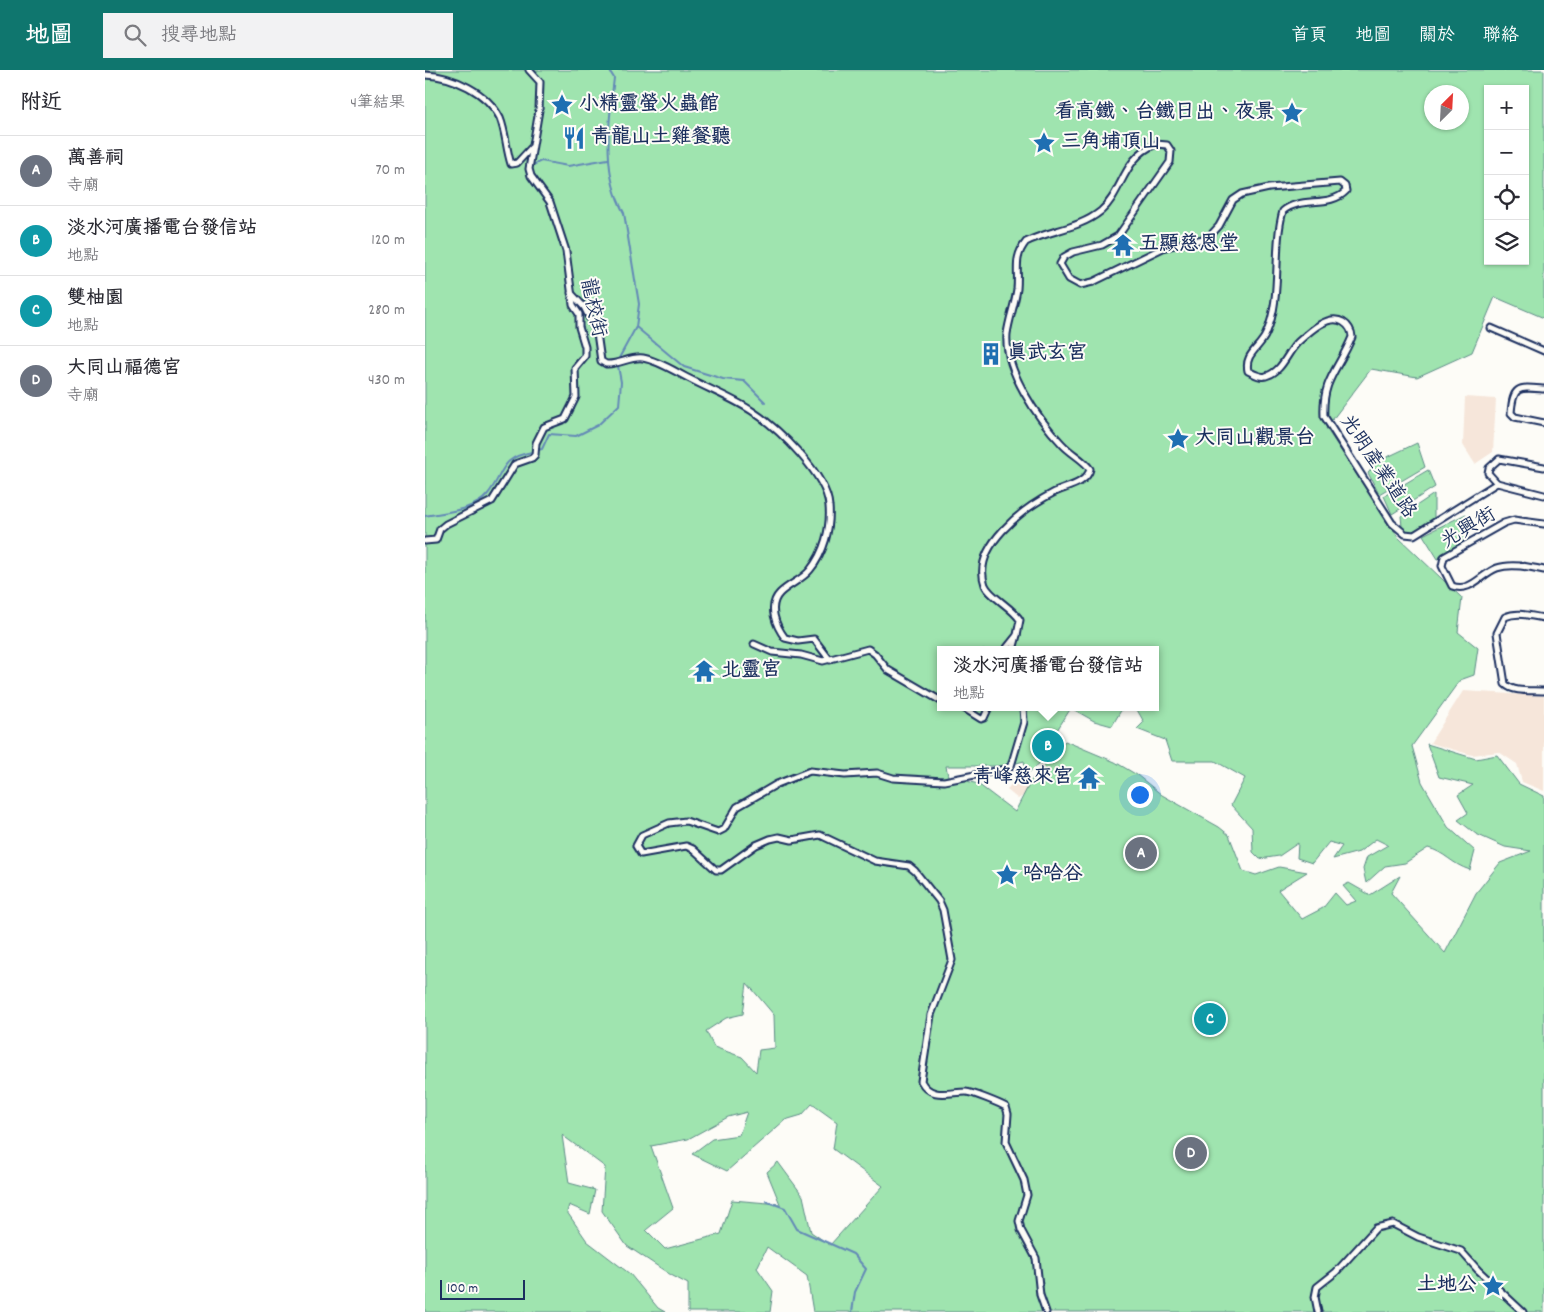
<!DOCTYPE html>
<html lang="zh-TW">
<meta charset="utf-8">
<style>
:root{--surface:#fff;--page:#f2f2f3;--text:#2b2b33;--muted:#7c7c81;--line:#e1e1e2;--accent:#0f766e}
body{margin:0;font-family:Dekko,"LXGW WenKai TC",sans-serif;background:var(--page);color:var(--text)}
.controls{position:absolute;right:15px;top:15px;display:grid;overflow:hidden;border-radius:0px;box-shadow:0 1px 4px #0004}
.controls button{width:45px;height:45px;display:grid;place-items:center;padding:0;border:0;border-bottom:1px solid var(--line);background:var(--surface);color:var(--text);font:25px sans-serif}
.compass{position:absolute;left:999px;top:15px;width:45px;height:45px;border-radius:50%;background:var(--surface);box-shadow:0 1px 4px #0004;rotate:24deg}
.scale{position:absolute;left:15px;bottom:12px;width:85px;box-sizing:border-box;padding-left:5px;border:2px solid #1b2f5e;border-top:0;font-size:14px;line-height:18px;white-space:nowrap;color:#1b2f5e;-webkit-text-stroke:4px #fdfcf7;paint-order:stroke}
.you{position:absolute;left:714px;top:724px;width:18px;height:18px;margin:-12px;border:4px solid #fff;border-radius:50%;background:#1a73e8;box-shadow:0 0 0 8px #1a73e833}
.badge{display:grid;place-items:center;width:32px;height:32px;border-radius:50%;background:var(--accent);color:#fff;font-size:16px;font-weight:700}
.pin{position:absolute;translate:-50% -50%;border:2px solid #fff;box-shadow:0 1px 5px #0006}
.popup{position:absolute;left:512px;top:576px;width:222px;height:65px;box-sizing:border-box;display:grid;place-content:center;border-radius:0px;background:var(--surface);filter:drop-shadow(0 1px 4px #0005);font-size:16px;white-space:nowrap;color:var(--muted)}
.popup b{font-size:19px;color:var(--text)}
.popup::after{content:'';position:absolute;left:50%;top:100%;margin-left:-10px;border:10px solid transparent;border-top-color:var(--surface)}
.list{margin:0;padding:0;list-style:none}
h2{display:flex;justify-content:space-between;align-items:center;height:65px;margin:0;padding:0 20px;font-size:21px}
h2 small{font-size:16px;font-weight:400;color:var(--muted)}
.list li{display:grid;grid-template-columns:32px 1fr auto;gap:15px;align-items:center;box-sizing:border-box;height:70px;padding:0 20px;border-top:1px solid var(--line)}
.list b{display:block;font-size:19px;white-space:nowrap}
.list p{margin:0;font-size:16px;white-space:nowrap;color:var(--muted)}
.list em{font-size:16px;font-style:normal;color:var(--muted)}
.icon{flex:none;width:28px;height:28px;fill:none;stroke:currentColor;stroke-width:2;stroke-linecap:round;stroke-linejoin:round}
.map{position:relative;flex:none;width:1119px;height:1242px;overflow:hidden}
header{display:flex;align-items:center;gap:30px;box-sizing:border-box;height:70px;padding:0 25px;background:var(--accent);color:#fff}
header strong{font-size:24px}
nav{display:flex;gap:28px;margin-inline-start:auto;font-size:18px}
.search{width:350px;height:45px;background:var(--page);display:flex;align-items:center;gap:12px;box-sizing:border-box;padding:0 18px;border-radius:0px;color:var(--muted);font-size:19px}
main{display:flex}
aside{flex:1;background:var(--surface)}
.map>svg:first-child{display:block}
.built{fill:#f6e6da}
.green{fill:#9fe4af;stroke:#5d8a86;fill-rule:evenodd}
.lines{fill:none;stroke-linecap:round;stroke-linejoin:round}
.stream{stroke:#648ab6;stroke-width:2}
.street-casing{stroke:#1b2f5e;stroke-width:9}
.street{stroke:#fdfcf7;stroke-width:5}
.labels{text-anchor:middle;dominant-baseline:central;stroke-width:4;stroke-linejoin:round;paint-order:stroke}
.poi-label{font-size:20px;font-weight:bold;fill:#1b2f5e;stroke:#fdfcf7;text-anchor:start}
.street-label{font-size:20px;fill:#1b2f5e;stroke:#fdfcf7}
</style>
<header>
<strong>地圖</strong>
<div class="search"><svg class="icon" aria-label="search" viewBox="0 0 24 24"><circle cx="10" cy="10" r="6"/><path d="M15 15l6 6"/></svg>搜尋地點</div>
<nav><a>首頁</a><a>地圖</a><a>關於</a><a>聯絡</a></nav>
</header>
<main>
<aside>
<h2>附近<small>4筆結果</small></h2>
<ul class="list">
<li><span class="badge" style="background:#6b7280">A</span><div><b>萬善祠</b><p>寺廟</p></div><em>70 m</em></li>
<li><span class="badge" style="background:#0f9aa8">B</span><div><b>淡水河廣播電台發信站</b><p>地點</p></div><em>120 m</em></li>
<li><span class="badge" style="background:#0f9aa8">C</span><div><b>雙柚園</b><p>地點</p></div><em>280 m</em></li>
<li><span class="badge" style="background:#6b7280">D</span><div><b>大同山福德宮</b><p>寺廟</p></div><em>430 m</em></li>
</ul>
</aside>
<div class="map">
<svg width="1119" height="1242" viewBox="0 0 1119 1242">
<rect width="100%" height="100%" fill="#fdfcf7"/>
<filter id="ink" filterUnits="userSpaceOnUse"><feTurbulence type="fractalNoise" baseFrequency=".02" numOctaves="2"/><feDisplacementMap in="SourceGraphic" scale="10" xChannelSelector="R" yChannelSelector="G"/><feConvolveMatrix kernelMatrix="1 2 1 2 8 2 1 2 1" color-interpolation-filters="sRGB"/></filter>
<g filter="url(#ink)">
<!-- built -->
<g class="built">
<polygon points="1040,327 1071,329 1068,382 1050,394 1038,375"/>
<polygon points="1038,621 1119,626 1119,721 1097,712 1092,694 1074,682 1047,685 1005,673"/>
<polygon points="597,703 603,713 604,722 593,729 582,720 590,708"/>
</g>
<!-- green -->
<g class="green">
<path d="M0 0H1119V248L1070 227 1047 282 992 307 946 299 901 358 973 467 1037 528 1033 562 1053 578 1049 605 1035 610 987 676 997 712 1023 757 1050 781 1045 800C1026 794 1020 782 1003 778L980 793 960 796 941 813 938 799 942 787 963 775 951 769 934 782 908 789 917 776 904 772 887 793 872 788 873 773 854 786 835 789 828 782 827 758 806 735 820 708 790 691H747L740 670 712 659 719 652 711 638 704 637H730V580H516V637H698L687 656 669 651 646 638 627 668 613 674 616 692 602 704 599 691 580 696H521L523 706 553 714 590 742 607 709 640 671 690 692 712 705 737 725 794 757 804 765 818 801 831 805 854 797 882 802 853 820 877 849 898 838 910 823 921 835 931 831 918 816 924 813 945 825 975 806 966 823 1020 883 1051 823 1075 793 1106 781 1080 777 1051 764 1033 750 1043 743 1033 725 1048 715 1014 707 1002 674 1051 689 1072 685 1094 714 1119 726V1242H388L382 1206 342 1177 332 1198 348 1221 345 1242H263V1214L246 1205 202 1176 177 1141 180 1097 137 1065 144 1113 170 1120 165 1144 144 1135 142 1142 162 1171 205 1204 233 1238 240 1242H0ZM1063 19H1100V191H1063ZM1006 22H1036V52H1006ZM322 913 349 945 350 978 334 980 331 1002 317 987 289 977 281 961 301 948 318 944ZM387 1034 412 1052 408 1079 458 1116 405 1175 386 1162 378 1126 353 1092 342 1102 355 1134 307 1130 296 1164 240 1179 221 1160 248 1138 226 1076 263 1069 303 1047 322 1042 314 1065 287 1069 267 1084 302 1101 360 1050 377 1045Z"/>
<polygon points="992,373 1000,397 954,424 943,403 954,391"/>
<polygon points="1003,400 1010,417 967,444 959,426"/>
<polygon points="1009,424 1009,450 992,463 985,464 977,457 976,446"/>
<polygon points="1041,444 1043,467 1013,489 998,465"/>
</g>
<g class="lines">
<!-- stream -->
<g class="stream">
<path d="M184 0 189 8C184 52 176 102 199 143L214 234 211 257 193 290"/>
<polyline points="108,95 116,91 143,96 183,89"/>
<polyline points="211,257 259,297 298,309 319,311 340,332"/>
<polyline points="113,380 117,379 124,364 151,366 173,355 194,335 196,312 193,296"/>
<path d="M0 446C19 442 49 441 62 425 80 404 73 388 107 382"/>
<polyline points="341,1131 360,1138 372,1159 428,1184 441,1199 430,1222 427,1242"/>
</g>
<defs>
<g id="street">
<path d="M0 5C28 6 62 22 75 48 81 63 81 79 86 94L92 93 106 78"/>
<path d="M146 223 159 237 172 263 176 291 181 294C194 295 206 286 218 288 235 291 252 303 267 310 286 320 309 329 327 341 353 358 402 405 404 436 406 458 399 483 385 500 377 510 364 514 355 523 342 536 351 556 360 568L373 571 389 569 405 590"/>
<polyline points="1066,258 1119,281"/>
<path d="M1119 319C1094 317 1088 315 1086 343L1090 347 1119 353"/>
<polyline points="1119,397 1074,389 1064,398 1063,403 1072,413 1119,425"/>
<path d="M1119 454 1089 450 1079 453 1019 487 1017 496 1027 516C1046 523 1056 504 1072 498 1086 493 1105 497 1119 500"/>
<polyline points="0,471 11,470 15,459 21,454 67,431 90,394 107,388 110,385 111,373 119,357 140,349 151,327 150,298 160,286 160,277 154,257 154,244 148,235 141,181 125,132 106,106 104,99 114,40 115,12 104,0"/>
<path d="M1119 548C1105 546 1093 541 1080 547L1072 563 1080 614C1089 623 1107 620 1119 621"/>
<polyline points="329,574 347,582 376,585 398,591 443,579 450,584 463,600 516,631"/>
<path d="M580 580 592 565 595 550C587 537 565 527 560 515 546 477 599 438 628 423 639 417 662 414 665 399 658 389 646 384 637 374 613 349 579 300 582 264 584 249 590 234 592 219 594 200 588 188 601 172 625 160 654 159 676 141 698 122 698 87 731 74L742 75 746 81 745 92 693 166 677 175 648 182 639 187 635 194 644 209 655 215 668 212 740 177 783 168 794 156 808 130 817 124 844 118 915 112 920 116 921 121C905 138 875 126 858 141 847 180 858 226 841 264 835 278 819 284 823 301 829 304 835 308 841 306 857 302 862 283 872 273 883 263 903 243 918 252 923 255 927 261 927 267 914 299 897 309 899 346L967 453 980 464 989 465 1072 413"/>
<polyline points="588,580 592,565"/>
<polyline points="537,637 556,649 559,648 564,637"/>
<path d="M598 637 599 652 586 696 581 699 519 711 468 708 452 703 420 705 385 701 352 714 312 737 299 759 293 762 261 751 244 753 217 765 211 776 216 784 261 776 268 779 291 800H296L331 775 345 769 354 767 367 770 395 765 450 791 484 796 490 801 514 831 518 840 527 890 506 945 496 1011C506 1030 524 1022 541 1022 547 1022 576 1034 581 1037L583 1044 581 1072 599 1110 602 1125 594 1151 596 1160 611 1188 615 1225 621 1242"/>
<polyline points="893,1242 890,1227 892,1217 911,1202 951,1158 968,1154 993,1167 1036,1181 1053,1200 1098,1242"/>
</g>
</defs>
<!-- street casing -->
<use href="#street" class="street-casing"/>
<!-- street -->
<use href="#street" class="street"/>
</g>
</g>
<!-- icons -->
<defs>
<symbol id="sight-bare" viewBox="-9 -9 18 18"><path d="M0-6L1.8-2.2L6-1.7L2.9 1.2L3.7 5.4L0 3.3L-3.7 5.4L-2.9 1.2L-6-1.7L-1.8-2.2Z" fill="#1f6fb2" stroke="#fdfcf7" stroke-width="2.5" paint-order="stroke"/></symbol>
<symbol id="restaurant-bare" viewBox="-9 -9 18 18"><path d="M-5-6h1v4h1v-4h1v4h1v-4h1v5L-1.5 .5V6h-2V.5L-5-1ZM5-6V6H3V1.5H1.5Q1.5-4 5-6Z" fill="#1f6fb2" stroke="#fdfcf7" stroke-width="2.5" paint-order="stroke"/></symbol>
<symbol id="temple-bare" viewBox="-9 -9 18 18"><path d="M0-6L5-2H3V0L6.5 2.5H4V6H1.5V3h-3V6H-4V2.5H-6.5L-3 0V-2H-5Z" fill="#1f6fb2" stroke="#fdfcf7" stroke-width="2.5" paint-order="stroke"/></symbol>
<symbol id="building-bare" viewBox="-9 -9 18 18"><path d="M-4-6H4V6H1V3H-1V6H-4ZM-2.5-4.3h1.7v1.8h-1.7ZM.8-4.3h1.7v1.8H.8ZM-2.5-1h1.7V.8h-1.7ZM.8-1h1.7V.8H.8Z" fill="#1f6fb2" stroke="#fdfcf7" stroke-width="2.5" paint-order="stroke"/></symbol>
</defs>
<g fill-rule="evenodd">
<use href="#sight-bare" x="121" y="19" width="32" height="32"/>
<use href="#sight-bare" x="851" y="27" width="32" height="32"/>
<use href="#restaurant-bare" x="133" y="52" width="32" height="32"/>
<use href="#sight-bare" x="603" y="57" width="32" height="32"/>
<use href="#temple-bare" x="682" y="159" width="32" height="32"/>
<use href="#building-bare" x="550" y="268" width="32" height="32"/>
<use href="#sight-bare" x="737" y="353" width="32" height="32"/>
<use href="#temple-bare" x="263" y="585" width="32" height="32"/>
<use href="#temple-bare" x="648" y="692" width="32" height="32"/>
<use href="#sight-bare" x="566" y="789" width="32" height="32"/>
<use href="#sight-bare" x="1052" y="1200" width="32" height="32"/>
</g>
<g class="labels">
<!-- poi labels -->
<g class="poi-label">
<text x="154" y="35">小精靈螢火蟲館</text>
<text x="850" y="43" text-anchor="end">看高鐵、台鐵日出、夜景</text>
<text x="166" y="68">青龍山土雞餐聽</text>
<text x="636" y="73">三角埔頂山</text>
<text x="714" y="175">五顯慈恩堂</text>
<text x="582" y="284">真武玄宮</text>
<text x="770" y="369">大同山觀景台</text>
<text x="296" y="601">北靈宮</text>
<text x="648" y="708" text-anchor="end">青峰慈來宮</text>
<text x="598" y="805">哈哈谷</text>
<text x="1052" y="1216" text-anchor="end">土地公</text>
</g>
<!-- street labels -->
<g class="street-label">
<text transform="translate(167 238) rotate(78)">龍校街</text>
<text transform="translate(952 397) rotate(56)">光明產業道路</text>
<text transform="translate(1044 459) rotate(-31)">光興街</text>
</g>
</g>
</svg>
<div class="controls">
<button>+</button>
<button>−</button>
<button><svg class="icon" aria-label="locate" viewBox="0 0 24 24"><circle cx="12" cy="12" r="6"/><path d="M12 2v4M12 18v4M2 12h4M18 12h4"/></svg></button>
<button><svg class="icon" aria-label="layers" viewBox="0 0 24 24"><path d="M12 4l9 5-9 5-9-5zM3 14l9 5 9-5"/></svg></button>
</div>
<svg class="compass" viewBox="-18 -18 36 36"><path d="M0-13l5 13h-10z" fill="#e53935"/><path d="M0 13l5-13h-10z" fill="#7c7c81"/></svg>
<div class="scale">100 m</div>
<div class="you"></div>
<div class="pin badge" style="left:716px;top:783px;background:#6b7280">A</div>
<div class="pin badge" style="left:623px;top:676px;background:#0f9aa8">B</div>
<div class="popup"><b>淡水河廣播電台發信站</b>地點</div>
<div class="pin badge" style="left:785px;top:949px;background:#0f9aa8">C</div>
<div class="pin badge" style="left:766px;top:1083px;background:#6b7280">D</div>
</div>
</main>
